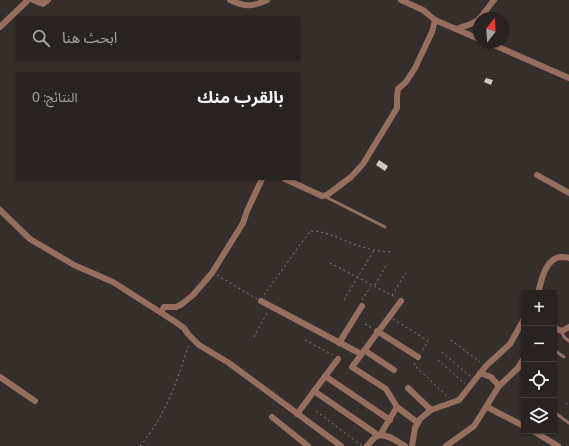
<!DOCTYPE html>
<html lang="ar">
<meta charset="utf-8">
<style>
:root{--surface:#282220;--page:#302a29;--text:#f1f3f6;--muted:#a5a4a5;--line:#443f3e}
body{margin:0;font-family:"Public Sans","Noto Sans Arabic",sans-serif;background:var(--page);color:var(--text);direction:rtl}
.controls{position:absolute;right:12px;bottom:12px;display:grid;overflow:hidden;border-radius:0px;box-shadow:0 1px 3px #0004}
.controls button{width:36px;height:36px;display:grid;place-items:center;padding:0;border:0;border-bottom:1px solid var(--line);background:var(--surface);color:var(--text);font:20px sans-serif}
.compass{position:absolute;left:473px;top:12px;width:36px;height:36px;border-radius:50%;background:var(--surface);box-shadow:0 1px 3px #0004;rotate:17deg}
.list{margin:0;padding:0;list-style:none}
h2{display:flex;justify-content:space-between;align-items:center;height:52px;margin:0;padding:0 16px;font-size:17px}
h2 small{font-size:13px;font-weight:400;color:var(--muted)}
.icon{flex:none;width:22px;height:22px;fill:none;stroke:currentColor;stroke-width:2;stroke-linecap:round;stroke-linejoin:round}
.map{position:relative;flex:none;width:569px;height:446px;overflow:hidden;direction:ltr}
.search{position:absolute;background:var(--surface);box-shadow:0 1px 3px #0004;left:16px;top:16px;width:284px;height:44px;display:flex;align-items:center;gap:10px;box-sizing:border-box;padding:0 14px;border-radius:0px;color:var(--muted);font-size:15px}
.panel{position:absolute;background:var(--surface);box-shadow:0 1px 3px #0004;left:16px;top:72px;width:284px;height:108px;border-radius:0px;direction:rtl}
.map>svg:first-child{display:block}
.building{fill:#d1c7c3}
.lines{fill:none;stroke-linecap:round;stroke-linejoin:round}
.path{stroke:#827c7a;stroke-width:1;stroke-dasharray:2 3;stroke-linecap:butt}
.service{stroke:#966e5e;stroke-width:3}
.minor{stroke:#966e5e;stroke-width:6}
</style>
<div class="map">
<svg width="569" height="446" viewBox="0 0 569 446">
<rect width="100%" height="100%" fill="#352e2b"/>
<!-- building -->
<g class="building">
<polygon points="486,78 493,80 491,85 484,82"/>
<polygon points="379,160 388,166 385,171 376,165"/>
</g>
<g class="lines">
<!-- path -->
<g class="path">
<polyline points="330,263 397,298"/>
<polyline points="217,275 257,299"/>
<polyline points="375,285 387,264"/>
<path d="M264 295 310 231C324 231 334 236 346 241 360 247 377 252 393 252"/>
<polyline points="392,295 406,273"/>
<polyline points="344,300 374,250"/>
<polyline points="362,300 371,286"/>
<polyline points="393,319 414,332 428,341 421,353"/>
<polyline points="365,324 372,328"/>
<polyline points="254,337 268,311"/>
<polyline points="305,340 333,355"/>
<polyline points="451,340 480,362"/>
<polyline points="442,352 471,377"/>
<polyline points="438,360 465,384"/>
<polyline points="415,363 414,365 449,398"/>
<polyline points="566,403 569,405"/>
<polyline points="316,411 362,446"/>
<path d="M140 446C165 417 178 379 189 344"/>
</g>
<!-- service -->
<g class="service">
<polyline points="324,196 385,227"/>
<polyline points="562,332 564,337 569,341"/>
<polyline points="554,350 564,357"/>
<polyline points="554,412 569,423"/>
</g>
<!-- minor -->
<g class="minor">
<polyline points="33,0 43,4 48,0"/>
<path d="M230 0C245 7 252 7 267 0"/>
<polyline points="401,0 423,10 435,20 479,39"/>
<polyline points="480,18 494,0"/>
<polyline points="0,27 28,0"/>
<path d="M457 29C464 25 474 25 479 19"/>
<polyline points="487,42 569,78"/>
<polyline points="537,175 569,193"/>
<polyline points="285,179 322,196 327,195 351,177 363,164 397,108 397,97 398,89 406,82 415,68 432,32 435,20"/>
<polyline points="0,210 30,239 74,265 113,282 174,321 184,328 188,334 199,345 229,363 341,446"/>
<path d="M538 293C541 282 545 259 560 257 562 257 566 257 569 258"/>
<polyline points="261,301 361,354"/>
<polyline points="401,301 352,367 386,389 397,407 418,423"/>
<polyline points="161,312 164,307 176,307 182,304 193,295 212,273 243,223 247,211 262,179"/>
<polyline points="554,328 562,331 569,327"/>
<polyline points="377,331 418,357"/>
<polyline points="339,343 362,306"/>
<polyline points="364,350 394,370"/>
<polyline points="480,373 491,377 499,386"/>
<polyline points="325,376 390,420"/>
<polyline points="0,377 35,401"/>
<polyline points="408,388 431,410"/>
<polyline points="314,391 375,433 376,436"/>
<polyline points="487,407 524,426"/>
<polyline points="297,414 338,359"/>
<polyline points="272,417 308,446"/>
<polyline points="533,431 558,446"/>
<polyline points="380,435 397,407"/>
<path d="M367 446C370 443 373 438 377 436 385 432 398 442 405 446"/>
<polyline points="412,446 415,428 420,419 431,410 459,400 486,366 510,344 524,319"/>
<polyline points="446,446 474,426 499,386 518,368 524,358"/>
</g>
</g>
</svg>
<div class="controls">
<button>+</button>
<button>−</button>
<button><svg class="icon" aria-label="locate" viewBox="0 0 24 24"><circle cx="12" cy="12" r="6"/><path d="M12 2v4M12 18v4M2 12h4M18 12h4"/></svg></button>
<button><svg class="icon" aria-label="layers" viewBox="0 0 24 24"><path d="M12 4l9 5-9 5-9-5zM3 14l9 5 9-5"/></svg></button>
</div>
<svg class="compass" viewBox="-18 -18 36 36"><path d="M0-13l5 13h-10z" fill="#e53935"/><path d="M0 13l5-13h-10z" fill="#a5a4a5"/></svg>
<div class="search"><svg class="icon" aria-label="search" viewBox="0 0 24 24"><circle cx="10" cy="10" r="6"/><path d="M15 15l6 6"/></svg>ابحث هنا</div>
<section class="panel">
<h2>بالقرب منك<small>النتائج: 0</small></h2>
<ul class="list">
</ul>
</section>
</div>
